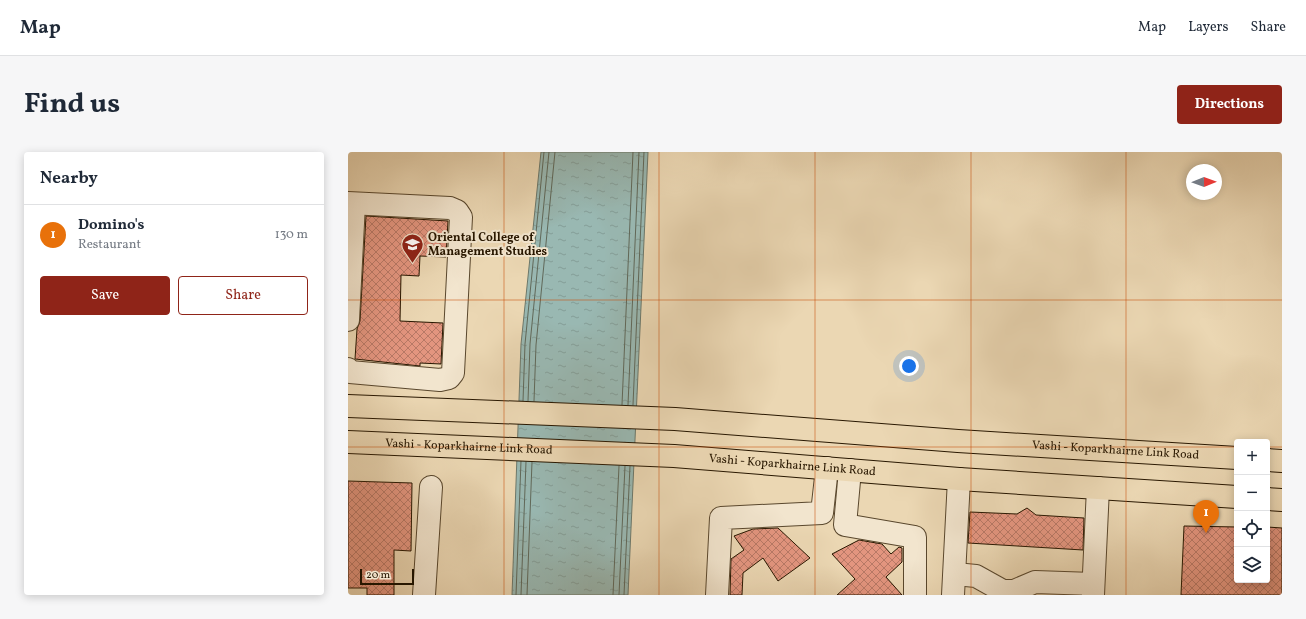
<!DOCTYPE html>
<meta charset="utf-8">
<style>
:root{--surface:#fff;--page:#f6f6f7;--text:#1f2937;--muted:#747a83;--line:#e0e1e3;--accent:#8f2418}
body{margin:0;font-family:Vollkorn,serif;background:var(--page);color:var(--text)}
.controls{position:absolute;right:12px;bottom:12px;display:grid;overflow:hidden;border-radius:4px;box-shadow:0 2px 10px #0003}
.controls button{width:36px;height:36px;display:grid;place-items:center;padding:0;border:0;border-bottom:1px solid var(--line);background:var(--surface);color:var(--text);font:20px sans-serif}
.compass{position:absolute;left:838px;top:12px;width:36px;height:36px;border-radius:50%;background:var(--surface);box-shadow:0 2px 10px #0003;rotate:89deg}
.scale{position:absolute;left:12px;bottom:10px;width:54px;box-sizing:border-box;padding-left:4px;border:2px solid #281700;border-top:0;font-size:11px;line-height:14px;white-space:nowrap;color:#281700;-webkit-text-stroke:3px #f2e5ce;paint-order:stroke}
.you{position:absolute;left:561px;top:214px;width:14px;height:14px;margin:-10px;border:3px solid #fff;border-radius:50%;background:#1a73e8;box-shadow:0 0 0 6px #1a73e833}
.badge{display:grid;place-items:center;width:26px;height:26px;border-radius:50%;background:var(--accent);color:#fff;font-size:13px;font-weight:700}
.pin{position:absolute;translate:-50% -33px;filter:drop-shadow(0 1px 2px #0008)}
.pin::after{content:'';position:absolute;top:21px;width:14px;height:12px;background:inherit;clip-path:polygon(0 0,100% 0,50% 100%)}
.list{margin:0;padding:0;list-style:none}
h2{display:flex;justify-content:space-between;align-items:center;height:52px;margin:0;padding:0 16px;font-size:17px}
h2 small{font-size:13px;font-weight:400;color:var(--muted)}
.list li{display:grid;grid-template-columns:26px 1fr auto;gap:12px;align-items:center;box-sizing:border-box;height:60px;padding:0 16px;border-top:1px solid var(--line)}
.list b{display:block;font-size:15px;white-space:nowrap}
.list p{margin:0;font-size:13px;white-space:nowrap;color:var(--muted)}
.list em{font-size:13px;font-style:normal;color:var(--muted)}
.actions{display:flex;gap:8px;padding:12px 16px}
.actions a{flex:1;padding:9px 0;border:1px solid var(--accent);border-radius:4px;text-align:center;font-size:14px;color:var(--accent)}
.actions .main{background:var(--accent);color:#fff}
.icon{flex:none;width:22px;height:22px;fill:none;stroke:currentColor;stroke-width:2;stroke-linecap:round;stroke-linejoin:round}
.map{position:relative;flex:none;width:934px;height:443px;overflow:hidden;border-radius:4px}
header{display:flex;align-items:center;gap:24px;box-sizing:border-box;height:56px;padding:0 20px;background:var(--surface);border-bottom:1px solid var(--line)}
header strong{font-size:19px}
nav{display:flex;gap:22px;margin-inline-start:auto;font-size:14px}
.intro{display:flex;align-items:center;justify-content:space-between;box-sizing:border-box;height:96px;padding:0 24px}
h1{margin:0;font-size:28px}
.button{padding:10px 18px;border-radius:4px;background:var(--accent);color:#fff;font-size:14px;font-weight:700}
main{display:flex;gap:24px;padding:0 24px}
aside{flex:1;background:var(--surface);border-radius:4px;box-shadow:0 2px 10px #0003}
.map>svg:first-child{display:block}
.water{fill:url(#water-ripples);stroke:#6c786b}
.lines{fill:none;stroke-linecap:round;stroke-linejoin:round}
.shore{stroke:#606859;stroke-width:1}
.building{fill:url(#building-cross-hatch);stroke:#281700}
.minor-casing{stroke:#59472d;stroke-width:24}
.major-casing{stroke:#281700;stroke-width:24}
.minor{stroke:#f2e5ce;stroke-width:22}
.major{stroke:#ebd7b3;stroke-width:22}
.grid{fill:none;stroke:#cb4f0a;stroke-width:1;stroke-opacity:0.55}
.labels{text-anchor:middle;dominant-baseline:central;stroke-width:4;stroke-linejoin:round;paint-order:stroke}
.poi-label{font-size:12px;font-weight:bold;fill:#281700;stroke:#f2e5ce;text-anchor:start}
.street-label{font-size:12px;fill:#281700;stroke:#f2e5ce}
</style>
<header>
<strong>Map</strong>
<nav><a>Map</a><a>Layers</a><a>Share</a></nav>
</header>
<div class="intro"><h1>Find us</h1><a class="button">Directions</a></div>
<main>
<aside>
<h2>Nearby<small></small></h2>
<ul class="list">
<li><span class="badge" style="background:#e8710a">1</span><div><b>Domino's</b><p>Restaurant</p></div><em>130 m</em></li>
</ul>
<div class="actions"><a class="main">Save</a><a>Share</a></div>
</aside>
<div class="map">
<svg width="934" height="443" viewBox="0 0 934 443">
<defs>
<pattern id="water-ripples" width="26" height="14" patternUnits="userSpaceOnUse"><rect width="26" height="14" fill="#99b8b2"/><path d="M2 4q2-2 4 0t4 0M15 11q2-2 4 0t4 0" fill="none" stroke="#849d97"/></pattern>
<pattern id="building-cross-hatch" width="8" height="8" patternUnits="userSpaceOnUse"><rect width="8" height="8" fill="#e3957f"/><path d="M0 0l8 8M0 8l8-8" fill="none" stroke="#b87966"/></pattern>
</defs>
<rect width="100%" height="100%" fill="#ebd7b3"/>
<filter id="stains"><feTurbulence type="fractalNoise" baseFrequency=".005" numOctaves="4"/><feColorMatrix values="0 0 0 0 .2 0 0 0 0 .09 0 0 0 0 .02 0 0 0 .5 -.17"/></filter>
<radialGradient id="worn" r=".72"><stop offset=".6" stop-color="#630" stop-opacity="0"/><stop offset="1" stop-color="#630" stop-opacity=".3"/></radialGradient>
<!-- water -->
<polygon class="water" points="193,0 300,0 280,443 164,443 173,192"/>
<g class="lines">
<!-- shore -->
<g class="shore">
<polyline points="175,249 177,192 196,0"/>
<polyline points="180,249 182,192 201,0"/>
<polyline points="186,249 188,193 207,0"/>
<polyline points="274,253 285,0"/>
<polyline points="280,253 291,0"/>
<polyline points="285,253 296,0"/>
<polyline points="168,443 173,309"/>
<polyline points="173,443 178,310"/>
<polyline points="179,443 184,310"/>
<polyline points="265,443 271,314"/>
<polyline points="271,443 277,314"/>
<polyline points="276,443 282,314"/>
</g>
</g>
<!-- building -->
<g class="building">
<polygon points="18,64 100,69 98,105 72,104 71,124 53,123 52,169 95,171 93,212 72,211 72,214 7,207 9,177 12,169"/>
<polygon points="0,329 64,331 63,399 46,398 46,443 19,443 19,436 0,436"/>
<polygon points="679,356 688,363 736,366 735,398 620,391 622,360 669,362"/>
<polygon points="836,374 889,375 889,428 919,428 919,375 934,376 934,443 833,443"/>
<polygon points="430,376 462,406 430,429 415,406 395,421 394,443 382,443 383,407 396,398 386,384 405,377"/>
<polygon points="511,388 534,392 543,402 551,395 554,396 554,410 538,425 554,443 489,443 507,427 484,402"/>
</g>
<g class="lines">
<defs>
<g id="minor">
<polyline points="0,51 102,56 109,59 113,65 105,221 101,226 92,228 2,220 0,217"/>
<polyline points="0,168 6,52"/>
<polyline points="502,318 497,373 567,385 567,443"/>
<polyline points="607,422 628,424 655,439 666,439 687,430 745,432"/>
<polyline points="76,443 83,335"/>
<polyline points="369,443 373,366 474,361 479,316"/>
<polyline points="605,443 611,327"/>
<polyline points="745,443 750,336"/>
</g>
<g id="major">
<path id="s1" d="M0 254 327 267 610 289 889 306"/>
<path id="s2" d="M0 290 326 304 611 327 889 345"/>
<polyline points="919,308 934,309"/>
<polyline points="919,347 934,348"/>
</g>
</defs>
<!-- minor casing -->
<use href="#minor" class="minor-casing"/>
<!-- major casing -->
<use href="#major" class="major-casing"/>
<!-- minor -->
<use href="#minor" class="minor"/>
<!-- major -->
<use href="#major" class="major"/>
</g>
<!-- grid -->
<path class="grid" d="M156 0V443M311 0V443M467 0V443M623 0V443M778 0V443M0 148H934M0 295H889M919 295H934"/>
<!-- icons -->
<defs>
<symbol id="university-pin" viewBox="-11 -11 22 30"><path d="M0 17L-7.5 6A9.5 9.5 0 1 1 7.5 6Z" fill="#8f2418" stroke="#f2e5ce"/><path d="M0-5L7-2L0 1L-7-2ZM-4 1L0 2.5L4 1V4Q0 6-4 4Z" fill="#fff"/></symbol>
</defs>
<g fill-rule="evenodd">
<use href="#university-pin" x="52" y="80" width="25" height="34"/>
</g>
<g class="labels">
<!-- poi labels -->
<g class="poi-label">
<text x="80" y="86">Oriental College of<tspan x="80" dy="14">Management Studies</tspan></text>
</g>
<!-- street labels -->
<g class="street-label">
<text stroke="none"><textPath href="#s2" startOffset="121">Vashi - Koparkhairne Link Road</textPath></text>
<text stroke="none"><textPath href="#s1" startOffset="769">Vashi - Koparkhairne Link Road</textPath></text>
<text stroke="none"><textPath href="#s2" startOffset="445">Vashi - Koparkhairne Link Road</textPath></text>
</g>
</g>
<rect width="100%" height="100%" filter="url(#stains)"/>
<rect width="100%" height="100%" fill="url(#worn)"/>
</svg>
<div class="controls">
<button>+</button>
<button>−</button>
<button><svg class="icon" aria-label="locate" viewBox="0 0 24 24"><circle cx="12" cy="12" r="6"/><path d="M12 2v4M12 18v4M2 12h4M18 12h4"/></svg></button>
<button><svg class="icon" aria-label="layers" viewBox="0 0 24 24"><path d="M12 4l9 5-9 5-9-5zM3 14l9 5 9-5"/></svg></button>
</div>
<svg class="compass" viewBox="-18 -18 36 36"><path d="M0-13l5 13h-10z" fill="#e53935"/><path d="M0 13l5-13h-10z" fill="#747a83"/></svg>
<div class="scale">20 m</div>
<div class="you"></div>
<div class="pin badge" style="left:858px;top:381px;background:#e8710a">1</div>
</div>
</main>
